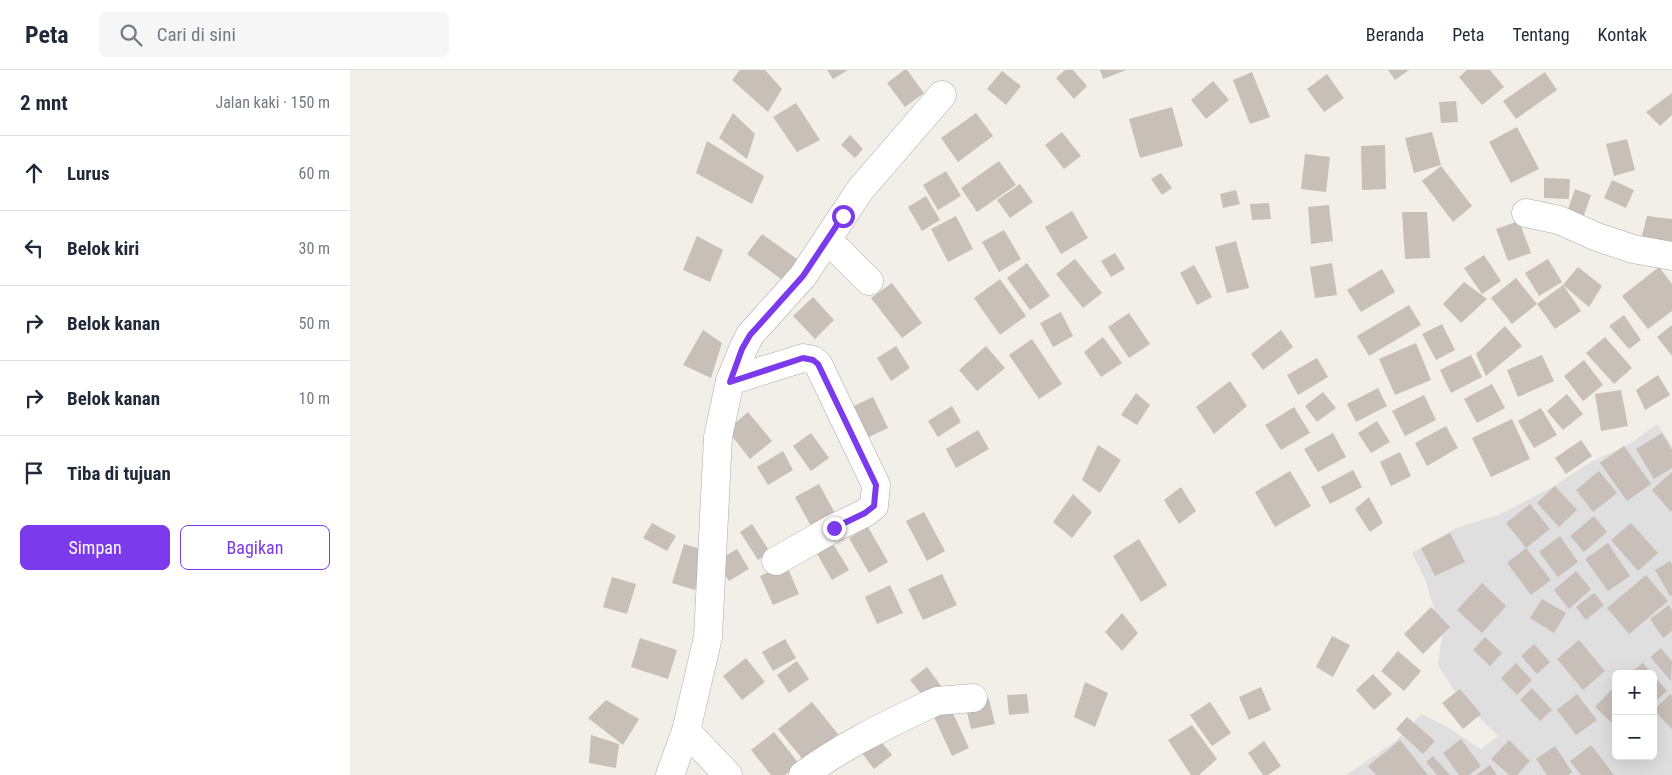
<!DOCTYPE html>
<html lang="id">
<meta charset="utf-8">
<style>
:root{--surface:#fff;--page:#f6f6f7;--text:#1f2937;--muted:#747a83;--line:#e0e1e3;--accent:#7c3aed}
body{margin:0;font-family:"Roboto Condensed",sans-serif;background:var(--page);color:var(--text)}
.controls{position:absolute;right:15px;bottom:15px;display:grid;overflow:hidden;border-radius:8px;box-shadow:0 5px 20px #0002}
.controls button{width:45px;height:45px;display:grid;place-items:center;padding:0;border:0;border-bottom:1px solid var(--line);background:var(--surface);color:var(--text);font:25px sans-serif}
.stop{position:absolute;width:15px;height:15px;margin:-11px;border:4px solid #7c3aed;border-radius:50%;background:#fff}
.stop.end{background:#7c3aed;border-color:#fff;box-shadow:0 1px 5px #0008}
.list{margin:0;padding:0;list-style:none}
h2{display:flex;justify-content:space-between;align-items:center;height:65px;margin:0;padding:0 20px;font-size:21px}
h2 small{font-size:16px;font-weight:400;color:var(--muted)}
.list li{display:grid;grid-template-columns:32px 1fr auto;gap:15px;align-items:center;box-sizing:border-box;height:75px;padding:0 20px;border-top:1px solid var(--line)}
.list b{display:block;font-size:19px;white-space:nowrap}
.list em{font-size:16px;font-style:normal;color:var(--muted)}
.actions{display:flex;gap:10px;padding:15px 20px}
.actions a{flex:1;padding:11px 0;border:1px solid var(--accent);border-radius:8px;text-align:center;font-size:18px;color:var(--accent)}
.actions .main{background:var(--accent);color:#fff}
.icon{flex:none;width:28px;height:28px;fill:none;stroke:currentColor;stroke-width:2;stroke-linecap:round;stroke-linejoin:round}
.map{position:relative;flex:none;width:1322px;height:705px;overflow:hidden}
header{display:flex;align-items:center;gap:30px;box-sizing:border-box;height:70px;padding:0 25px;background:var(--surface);border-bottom:1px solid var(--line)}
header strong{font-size:24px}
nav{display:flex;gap:28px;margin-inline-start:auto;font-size:18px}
.search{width:350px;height:45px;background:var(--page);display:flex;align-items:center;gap:12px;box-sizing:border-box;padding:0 18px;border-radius:8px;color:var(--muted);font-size:19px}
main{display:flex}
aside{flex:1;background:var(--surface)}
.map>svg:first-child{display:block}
.residential{fill:#e0dfdf;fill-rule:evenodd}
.building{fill:#c7bfb8}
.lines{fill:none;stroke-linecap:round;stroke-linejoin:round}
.minor-casing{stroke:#a9a9a9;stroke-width:29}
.minor{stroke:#fff;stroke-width:28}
.route{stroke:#7c3aed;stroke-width:6}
</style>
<header>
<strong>Peta</strong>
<div class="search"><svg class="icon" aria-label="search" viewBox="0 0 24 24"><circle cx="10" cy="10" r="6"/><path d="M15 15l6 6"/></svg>Cari di sini</div>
<nav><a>Beranda</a><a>Peta</a><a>Tentang</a><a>Kontak</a></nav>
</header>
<main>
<aside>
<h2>2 mnt<small>Jalan kaki · 150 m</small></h2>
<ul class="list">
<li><svg class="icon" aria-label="ahead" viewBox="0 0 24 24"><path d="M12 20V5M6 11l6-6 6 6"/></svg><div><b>Lurus</b></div><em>60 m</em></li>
<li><svg class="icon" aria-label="left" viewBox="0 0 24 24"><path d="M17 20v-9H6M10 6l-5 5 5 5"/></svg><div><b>Belok kiri</b></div><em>30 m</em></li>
<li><svg class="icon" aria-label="right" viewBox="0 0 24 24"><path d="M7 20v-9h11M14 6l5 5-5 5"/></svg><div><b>Belok kanan</b></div><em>50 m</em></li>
<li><svg class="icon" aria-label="right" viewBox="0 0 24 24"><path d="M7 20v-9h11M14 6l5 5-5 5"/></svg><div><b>Belok kanan</b></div><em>10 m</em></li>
<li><svg class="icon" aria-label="arrive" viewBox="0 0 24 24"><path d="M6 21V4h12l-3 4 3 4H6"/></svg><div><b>Tiba di tujuan</b></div></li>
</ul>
<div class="actions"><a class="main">Simpan</a><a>Bagikan</a></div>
</aside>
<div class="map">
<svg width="1322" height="705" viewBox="0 0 1322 705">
<rect width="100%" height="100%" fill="#f2efe9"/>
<!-- residential -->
<path class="residential" d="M1307 354 1322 376V705H996L1046 671 1071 644 1099 658 1131 679 1148 666 1109 628 1088 595 1092 565 1075 509 1062 483 1106 458 1148 445 1199 419 1241 392 1281 373ZM1266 604H1303V686H1266Z"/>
<!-- building -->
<g class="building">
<polygon points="390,0 415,0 432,19 418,42 382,10"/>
<polygon points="477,0 498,0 483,9"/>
<polygon points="554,0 557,0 574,23 555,37 537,13"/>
<polygon points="715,0 723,0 737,16 724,29 706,8"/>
<polygon points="750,0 776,0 753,9"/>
<polygon points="1038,0 1059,0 1045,10"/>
<polygon points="1117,0 1140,0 1154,17 1132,35 1109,7"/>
<polygon points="652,1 671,16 656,35 637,19"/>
<polygon points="902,2 920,47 900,54 883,10"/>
<polygon points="1195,2 1207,20 1166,49 1153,31"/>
<polygon points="977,4 994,28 974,42 957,19"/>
<polygon points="863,11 879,30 856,49 841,30"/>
<polygon points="1322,23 1322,45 1310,56 1296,42"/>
<polygon points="1106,31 1108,52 1091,53 1089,32"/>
<polygon points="446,33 470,70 447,82 423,47"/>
<polygon points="822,37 833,76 790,88 779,49"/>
<polygon points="383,43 405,64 397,89 369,68"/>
<polygon points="626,43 643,66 608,92 591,68"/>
<polygon points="1167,57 1189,99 1161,113 1139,72"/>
<polygon points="712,62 731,86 714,99 695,75"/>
<polygon points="1082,62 1091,95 1064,103 1055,68"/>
<polygon points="500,65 513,79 505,88 491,75"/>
<polygon points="1277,69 1285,100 1264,106 1256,74"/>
<polygon points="357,71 414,106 402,134 346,103"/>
<polygon points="1035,75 1036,119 1012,120 1011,76"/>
<polygon points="955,84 980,87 976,122 951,119"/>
<polygon points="649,91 666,115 627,142 611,118"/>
<polygon points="1091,96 1122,136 1103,152 1072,111"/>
<polygon points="596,101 611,126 588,140 573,115"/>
<polygon points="811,103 822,118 812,125 801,109"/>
<polygon points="1194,108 1220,109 1219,129 1194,128"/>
<polygon points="1262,110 1284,120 1276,138 1254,128"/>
<polygon points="670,114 683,132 660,148 647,130"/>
<polygon points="1225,119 1241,125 1232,151 1216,145"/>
<polygon points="886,120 890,134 873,138 870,124"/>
<polygon points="576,126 590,150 572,161 558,137"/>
<polygon points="919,133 921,149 902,150 900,134"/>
<polygon points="979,135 983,171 961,174 958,137"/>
<polygon points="722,141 738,168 711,184 695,157"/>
<polygon points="1052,142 1077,142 1080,188 1055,189"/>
<polygon points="606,146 623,179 598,192 581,159"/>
<polygon points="1297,146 1322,149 1322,177 1289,177"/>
<polygon points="1169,151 1181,183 1158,191 1146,159"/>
<polygon points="654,160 671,189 649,202 632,172"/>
<polygon points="412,164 454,194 439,215 397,184"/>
<polygon points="347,166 373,180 360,212 333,200"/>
<polygon points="886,171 899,218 877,223 865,177"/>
<polygon points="765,183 775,199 761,207 751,191"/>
<polygon points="1134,185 1151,211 1132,224 1114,198"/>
<polygon points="725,189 752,223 733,238 706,204"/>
<polygon points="1198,189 1212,212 1189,226 1175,203"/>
<polygon points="677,193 700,226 680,240 657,208"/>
<polygon points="982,193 987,225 965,228 960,197"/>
<polygon points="844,195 862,227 847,235 830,203"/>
<polygon points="1228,197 1252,216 1239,237 1213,215 1231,241 1205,259 1187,234 1213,215"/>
<polygon points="1309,197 1322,214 1322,241 1298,259 1272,226"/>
<polygon points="1032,199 1045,222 1011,242 997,220"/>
<polygon points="1166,208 1187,234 1162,254 1141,228"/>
<polygon points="650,209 676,246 650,265 624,228"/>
<polygon points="1114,212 1137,229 1111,253 1093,234"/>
<polygon points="542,213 572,253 552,268 521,228"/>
<polygon points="463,227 484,250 465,269 443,246"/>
<polygon points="1059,235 1071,255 1019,286 1007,266"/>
<polygon points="711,242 723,266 703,277 690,253"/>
<polygon points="779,243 800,274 779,288 758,257"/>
<polygon points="1274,245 1291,270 1279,279 1259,256"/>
<polygon points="1092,254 1105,280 1086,290 1072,264"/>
<polygon points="1322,255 1322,286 1307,267"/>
<polygon points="1155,256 1172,276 1136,306 1126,284"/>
<polygon points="353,260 372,273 361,308 333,295"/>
<polygon points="931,260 943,277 913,300 901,284"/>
<polygon points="753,267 772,293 751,307 734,282"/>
<polygon points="1255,267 1282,298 1264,314 1236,283"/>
<polygon points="682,269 712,314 689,329 659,285"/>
<polygon points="1066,273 1081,310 1045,325 1029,289"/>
<polygon points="546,276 560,298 541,311 527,288"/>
<polygon points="636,276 655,298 627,321 609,300"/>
<polygon points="1121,285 1132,307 1101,323 1090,300"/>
<polygon points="1192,285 1204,311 1168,327 1157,300"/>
<polygon points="967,288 978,307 948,325 937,305"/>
<polygon points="1234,290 1253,315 1233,331 1214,306"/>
<polygon points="1308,305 1320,325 1295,340 1286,320"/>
<polygon points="880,311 897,336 864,364 846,337"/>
<polygon points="1142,314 1155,338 1127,353 1114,329"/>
<polygon points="1028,318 1037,336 1006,352 997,334"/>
<polygon points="1271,320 1278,356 1251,361 1245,324"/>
<polygon points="973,322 986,338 967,352 955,336"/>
<polygon points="786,323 800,335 787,355 771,345"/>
<polygon points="1217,324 1233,344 1213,360 1197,341"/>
<polygon points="1074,325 1086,350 1055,366 1042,341"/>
<polygon points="523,327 538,358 508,372 493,341"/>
<polygon points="602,336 611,352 588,367 578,351"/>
<polygon points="944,337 960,363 931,380 915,355"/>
<polygon points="1191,338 1207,365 1184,378 1168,351"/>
<polygon points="398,342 422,371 400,389 377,360"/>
<polygon points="1162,349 1180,389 1141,407 1122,368"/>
<polygon points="1027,351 1040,372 1021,383 1008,363"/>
<polygon points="1096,356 1108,378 1077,396 1065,373"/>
<polygon points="628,360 639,379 606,398 596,379"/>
<polygon points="461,363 479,388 461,401 443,376"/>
<polygon points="983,363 996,387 968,402 954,379"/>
<polygon points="1312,363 1322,380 1322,398 1304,409 1286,379"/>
<polygon points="1231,370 1242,386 1216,404 1205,388"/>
<polygon points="748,375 771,390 750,423 732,410"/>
<polygon points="1274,376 1301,414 1277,431 1250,393"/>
<polygon points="433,381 443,400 418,415 407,397"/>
<polygon points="1050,382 1061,406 1041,416 1030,392"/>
<polygon points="1003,400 1012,417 980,434 971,417"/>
<polygon points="940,401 961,436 925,457 905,422"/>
<polygon points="1249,401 1267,423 1243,442 1226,420"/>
<polygon points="1322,402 1322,440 1321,442 1302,420"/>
<polygon points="469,414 485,443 461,456 445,427"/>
<polygon points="1205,416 1227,440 1209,457 1187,433"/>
<polygon points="831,417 846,441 829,454 814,430"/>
<polygon points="723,424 742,442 722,468 703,452"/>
<polygon points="1019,427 1033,453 1020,462 1005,439"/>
<polygon points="1180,434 1200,459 1176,478 1156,453"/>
<polygon points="574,442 595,481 577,491 556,451"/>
<polygon points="1244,446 1257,462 1234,482 1220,466"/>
<polygon points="302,453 326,466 317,481 293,468"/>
<polygon points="1281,453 1308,483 1288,501 1261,470"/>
<polygon points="402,454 420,482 408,490 390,462"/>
<polygon points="518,457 538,492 519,503 499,468"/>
<polygon points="1100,463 1115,492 1085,506 1071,478"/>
<polygon points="1210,466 1228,492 1208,507 1189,482"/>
<polygon points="789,469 817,515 791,532 763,486"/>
<polygon points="482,472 499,500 482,510 466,482"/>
<polygon points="1258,473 1280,506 1258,521 1235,489"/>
<polygon points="334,474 357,481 345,520 322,513"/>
<polygon points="1176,478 1201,510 1181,525 1157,493"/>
<polygon points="387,479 399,499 379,511 367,491"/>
<polygon points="1320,491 1322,494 1322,525 1320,526 1305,500"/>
<polygon points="436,494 449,524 423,535 410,506"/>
<polygon points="1226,501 1241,519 1219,539 1204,520"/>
<polygon points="592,504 607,535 573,550 558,519"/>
<polygon points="1296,505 1318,531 1279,564 1257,538"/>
<polygon points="262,507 286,514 277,544 253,537"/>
<polygon points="1132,513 1156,536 1132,563 1107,540"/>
<polygon points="540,515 553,543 527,554 515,527"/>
<polygon points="1244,523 1254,535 1236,550 1226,537"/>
<polygon points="1192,529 1216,543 1204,563 1180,548"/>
<polygon points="1319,535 1322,540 1322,561 1313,568 1300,549"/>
<polygon points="1081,537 1100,557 1073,584 1054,564"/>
<polygon points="772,543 788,563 772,581 755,562"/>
<polygon points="982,566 1000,575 983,607 966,597"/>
<polygon points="1135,567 1152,583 1140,596 1123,580"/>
<polygon points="290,568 327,580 318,609 281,597"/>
<polygon points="435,569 446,588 423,601 412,582"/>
<polygon points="1229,570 1255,601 1233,620 1207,589"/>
<polygon points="1184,574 1200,592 1187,604 1171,586"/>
<polygon points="1311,578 1322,591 1321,611 1300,587"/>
<polygon points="1048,581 1071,601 1054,621 1031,601"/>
<polygon points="396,588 415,612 392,630 373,606"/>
<polygon points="447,591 459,609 439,623 427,605"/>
<polygon points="1166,593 1182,610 1167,625 1151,608"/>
<polygon points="1293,593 1302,604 1279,604"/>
<polygon points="577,597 592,617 576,630 560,610"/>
<polygon points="1023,604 1042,624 1024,640 1006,620"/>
<polygon points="1303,605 1317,621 1303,633"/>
<polygon points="735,612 758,623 745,657 724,647"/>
<polygon points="911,617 921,640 899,650 889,627"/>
<polygon points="1182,618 1202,640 1190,651 1170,630"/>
<polygon points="1263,618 1266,621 1265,656 1245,637"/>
<polygon points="1110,619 1131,644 1113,659 1092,633"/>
<polygon points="677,624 679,643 659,645 657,625"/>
<polygon points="1227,624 1247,650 1226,665 1207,640"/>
<polygon points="1320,624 1322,626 1322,659 1304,640"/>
<polygon points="639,629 645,654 621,659 615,634"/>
<polygon points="256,630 289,649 273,675 238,648"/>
<polygon points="462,632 488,664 454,691 428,659"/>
<polygon points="860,632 881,663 862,676 840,645"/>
<polygon points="601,639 619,678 602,686 584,647"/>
<polygon points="1057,647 1085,671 1073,684 1046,659"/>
<polygon points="842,655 867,689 849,705 841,705 818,670"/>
<polygon points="424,662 449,694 435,705 421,705 401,680"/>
<polygon points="241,665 269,674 266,698 239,693"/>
<polygon points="527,666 542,685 524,699 509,679"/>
<polygon points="1111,669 1131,696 1119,705 1109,705 1093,683"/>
<polygon points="1050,670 1078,705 1026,705 1018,696"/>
<polygon points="1159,670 1180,691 1167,705 1159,705 1141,689"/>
<polygon points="914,671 931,696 918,705 913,705 898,683"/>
<polygon points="1241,675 1264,705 1231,705 1220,691"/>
<polygon points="1205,676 1222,702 1218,705 1197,705 1186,689"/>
<polygon points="1083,686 1100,705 1087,705 1076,692"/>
<polygon points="1140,695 1147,705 1126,705"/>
</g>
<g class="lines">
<defs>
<g id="minor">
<polyline points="1176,143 1209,150 1247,167 1283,179 1322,186"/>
<polyline points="476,172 489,181 519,211"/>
<polyline points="380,311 453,288 463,290 468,294 526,415 524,436 515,443 484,458 426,491"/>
<polyline points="336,661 378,705"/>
<polyline points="320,705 336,661 358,567 368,367 380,311 393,279 400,265 453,206 510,120 592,25"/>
<path d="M453 705C491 677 534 656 576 636L587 631 623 628"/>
</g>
</defs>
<!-- minor casing -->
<use href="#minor" class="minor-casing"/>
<!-- minor -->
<use href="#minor" class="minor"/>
</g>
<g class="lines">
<!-- route -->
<polyline class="route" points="484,458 515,443 524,436 526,415 468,294 463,290 453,288 380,312 392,279 400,265 453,206 493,146"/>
</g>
</svg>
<div class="controls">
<button>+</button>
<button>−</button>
</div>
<div class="stop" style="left:493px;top:146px"></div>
<div class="stop end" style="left:484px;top:458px"></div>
</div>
</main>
